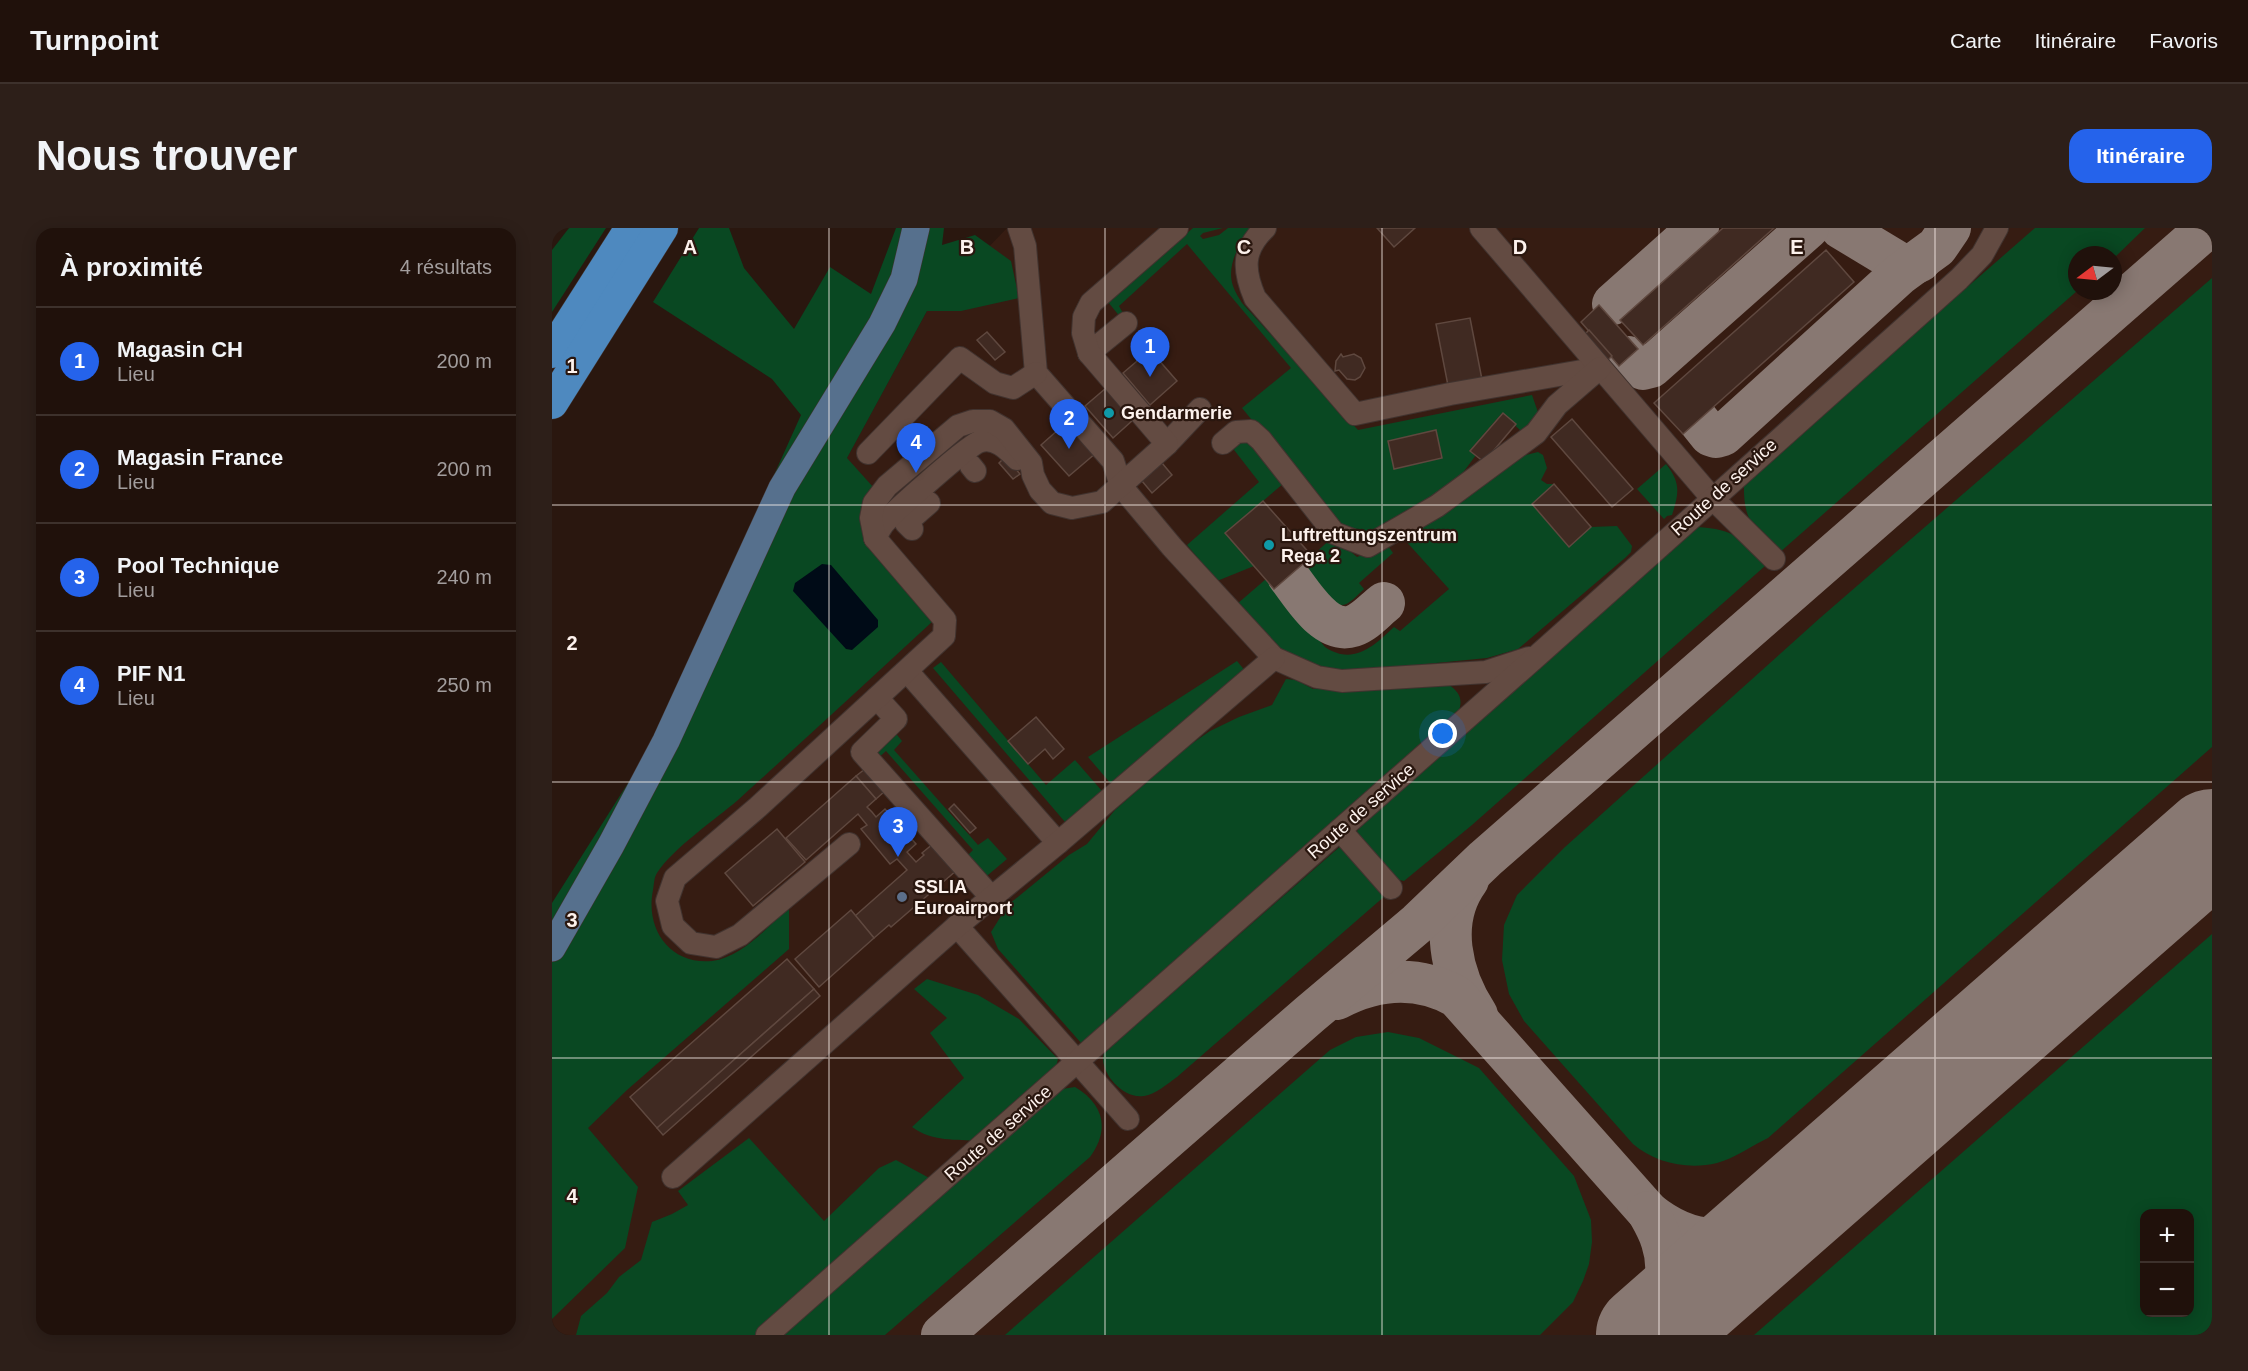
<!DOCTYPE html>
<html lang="fr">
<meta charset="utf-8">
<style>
:root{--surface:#20110b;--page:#2d1f19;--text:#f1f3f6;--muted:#a29d9d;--line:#3d312c;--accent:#2563eb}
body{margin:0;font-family:Arial,sans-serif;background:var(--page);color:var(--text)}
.controls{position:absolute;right:18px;bottom:18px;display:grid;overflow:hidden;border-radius:12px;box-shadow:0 3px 15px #0003}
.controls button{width:54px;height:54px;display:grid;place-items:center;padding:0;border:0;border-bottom:2px solid var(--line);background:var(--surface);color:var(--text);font:30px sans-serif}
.compass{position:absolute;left:1516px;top:18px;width:54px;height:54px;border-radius:50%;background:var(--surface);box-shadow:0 3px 15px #0003;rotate:254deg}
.you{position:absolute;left:891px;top:506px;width:21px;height:21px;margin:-15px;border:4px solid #fff;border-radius:50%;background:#1a73e8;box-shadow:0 0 0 9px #1a73e833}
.badge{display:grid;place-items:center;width:39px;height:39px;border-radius:50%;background:var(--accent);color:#fff;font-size:20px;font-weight:700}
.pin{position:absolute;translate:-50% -50px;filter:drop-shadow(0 2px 3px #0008)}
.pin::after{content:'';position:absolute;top:32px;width:21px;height:18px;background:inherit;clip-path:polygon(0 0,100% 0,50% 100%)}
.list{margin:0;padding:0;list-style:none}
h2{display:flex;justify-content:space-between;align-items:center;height:78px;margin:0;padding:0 24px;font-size:26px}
h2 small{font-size:20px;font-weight:400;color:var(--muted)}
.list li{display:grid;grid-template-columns:39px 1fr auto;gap:18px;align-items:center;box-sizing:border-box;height:108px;padding:0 24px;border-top:2px solid var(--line)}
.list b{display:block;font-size:22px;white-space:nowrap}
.list p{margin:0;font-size:20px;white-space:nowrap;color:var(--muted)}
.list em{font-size:20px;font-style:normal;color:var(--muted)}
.map{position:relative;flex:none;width:1660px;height:1107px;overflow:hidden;border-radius:18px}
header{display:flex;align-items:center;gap:36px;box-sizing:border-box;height:84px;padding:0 30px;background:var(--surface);border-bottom:2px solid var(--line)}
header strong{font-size:28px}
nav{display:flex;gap:33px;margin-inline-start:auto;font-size:21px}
.intro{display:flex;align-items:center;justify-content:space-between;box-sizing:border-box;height:144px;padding:0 36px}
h1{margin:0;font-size:42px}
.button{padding:15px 27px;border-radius:18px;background:var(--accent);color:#fff;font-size:21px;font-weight:700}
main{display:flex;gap:36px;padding:0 36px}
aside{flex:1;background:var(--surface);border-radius:18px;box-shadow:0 3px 15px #0003}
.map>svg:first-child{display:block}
.built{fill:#361c12;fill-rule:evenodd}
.green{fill:#094822;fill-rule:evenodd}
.water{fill:#000b17}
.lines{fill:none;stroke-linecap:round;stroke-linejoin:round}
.taxiway{stroke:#887872;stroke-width:42}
.runway{stroke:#887872;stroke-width:104}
.building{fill:#402a22;stroke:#5f483f;stroke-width:1.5}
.minor-casing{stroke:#41332f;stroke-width:24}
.major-casing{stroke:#41332f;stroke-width:28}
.highway-casing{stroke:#41332f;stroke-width:33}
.minor{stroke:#634b42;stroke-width:22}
.major{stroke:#56708d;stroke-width:27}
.highway{stroke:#4e89bf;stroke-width:32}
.grid{fill:none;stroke:#fdf2ed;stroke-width:1.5;stroke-opacity:0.55}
.culture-dot{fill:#0f9aa8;stroke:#2a170f;stroke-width:2}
.service-dot{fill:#5c6f8a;stroke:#2a170f;stroke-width:2}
.labels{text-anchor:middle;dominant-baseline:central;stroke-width:4.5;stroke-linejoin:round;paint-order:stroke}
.poi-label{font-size:18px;font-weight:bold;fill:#fdf2ed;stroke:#2a170f;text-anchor:start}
.street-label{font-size:18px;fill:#fdf2ed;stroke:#2a170f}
.grid-label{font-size:20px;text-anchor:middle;font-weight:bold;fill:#fdf2ed;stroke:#2a170f;stroke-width:4.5;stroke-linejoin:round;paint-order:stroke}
</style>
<header>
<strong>Turnpoint</strong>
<nav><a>Carte</a><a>Itinéraire</a><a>Favoris</a></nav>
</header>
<div class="intro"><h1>Nous trouver</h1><a class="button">Itinéraire</a></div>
<main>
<aside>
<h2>À proximité<small>4 résultats</small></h2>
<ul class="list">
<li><span class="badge">1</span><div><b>Magasin CH</b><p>Lieu</p></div><em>200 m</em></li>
<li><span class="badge">2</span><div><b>Magasin France</b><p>Lieu</p></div><em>200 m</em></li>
<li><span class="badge">3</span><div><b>Pool Technique</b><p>Lieu</p></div><em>240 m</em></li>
<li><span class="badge">4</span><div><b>PIF N1</b><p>Lieu</p></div><em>250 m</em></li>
</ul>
</aside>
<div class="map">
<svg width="1660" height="1107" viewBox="0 0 1660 1107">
<rect width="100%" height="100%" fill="#2a170f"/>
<!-- built -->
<path class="built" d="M455 0H1660V1107H0V753L53 673 375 83ZM1525 27H1561V63H1525ZM1592 986H1638V1084H1592Z"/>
<!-- green -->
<g class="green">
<polygon points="17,0 54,0 0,84 0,22"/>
<path d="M147 0H177L192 40 242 101 278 39 319 66 344 0H392L390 17 423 7 459 33 467 70 409 83H375L295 230 322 260 308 286 381 393C316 453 251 513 186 572 164 591 120 621 105 645 102 649 102 657 101 662 93 701 118 737 160 733 190 729 216 699 237 679V721L75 862 36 900 86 959 73 1020 0 1091V675L100 517 249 187 220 151 101 74Z"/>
<path d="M641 0H671L651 5 648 8 651 11 667 7 676 0H701C687 14 674 38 681 58 683 64 687 70 690 75L806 202 980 167 988 190 969 203 950 185 918 222 924 227 907 250 820 307 791 303 690 180 739 140 635 16 567 78 573 89 569 90 556 74Z"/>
<path d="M1483 0H1593L1561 31V27H1525V63L1227 325C1201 296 1191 295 1192 254Z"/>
<path d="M1660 50V519L1216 910C1201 917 1181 931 1165 935 1136 942 1103 935 1081 916L972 793 957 766 950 732 952 697 965 667 1013 619 1268 390Z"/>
<polygon points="696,212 733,254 674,305 702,338 665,353 635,317 707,254 679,218"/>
<path d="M986 224 991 227 995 240 989 252 995 256H1002L980 276 1017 318 1039 299 1065 298 1080 318 1079 324 1073 330 966 421 935 430 802 443C774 441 746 434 723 417 709 407 697 389 685 376L714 351 773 419C801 438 822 418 842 399L848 403 897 361 852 311 906 274 958 231Z"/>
<path d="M1114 236C1129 255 1127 265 1120 287L1115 288 1112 291 1085 261Z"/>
<path d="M1145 299C1184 301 1189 311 1213 338L920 597 852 653 839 650 808 614 805 603 816 591Z"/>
<path d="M781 309 805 329 836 318 841 325 807 355 812 361C804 368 795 381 784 376L751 336Z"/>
<polygon points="685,433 694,444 560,557 536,529"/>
<polygon points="389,434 494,557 523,532 550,563 513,594 381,440"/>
<path d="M734 451 744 452 761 461 896 456C907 464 911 470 907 483L530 816 446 721 439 704 456 677 517 627 535 616 563 582 635 519 658 503 687 489 720 477Z"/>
<polygon points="341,502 350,513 342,522 426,617 436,610 455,631 430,652 412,631 421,622 334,523 324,532 316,523"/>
<path d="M791 616 834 667 625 849C615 856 604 866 592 868 571 872 546 843 552 825Z"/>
<path d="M1660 706V1107H1202ZM1592 986H1638V1084H1592Z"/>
<path d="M375 751 426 767 467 791 506 831 501 850 428 913C404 911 380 914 360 899L412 850 378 805 395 790 362 761Z"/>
<polygon points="836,804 867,810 927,840 1022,948 1039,992 1040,1014 1037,1036 1031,1053 1021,1074 988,1107 453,1107 778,822 804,809"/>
<path d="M523 859C552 876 558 902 538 929L333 1107H230L510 861Z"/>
<polygon points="197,910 272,993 327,940 344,932 381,952 207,1107 24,1107 29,1088 55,1065 67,1049 89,1032 100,994 120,986 136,977 126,963"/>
</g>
<!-- water -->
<polygon class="water" points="270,336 279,337 326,392 326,399 300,422 294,421 241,363 243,355"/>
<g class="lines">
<!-- taxiway -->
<g class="taxiway">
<polyline points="1289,0 1347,35 1359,37 1368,33"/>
<polyline points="1061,76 1146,0"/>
<polyline points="1077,129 1084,138 1091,141 1099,139 1256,0"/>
<polyline points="1146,192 1158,207 1164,209 1171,207 1348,46 1385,19 1398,0"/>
<path d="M736 348C751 367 773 407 801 398 813 394 823 382 832 375"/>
<path d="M916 652C886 693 899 747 925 787"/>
<path d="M785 771C825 750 866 747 905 769L1096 984C1143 1022 1181 1016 1232 988"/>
<polyline points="390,1107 758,786 866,695 933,631 1655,0"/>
<path d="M1089 1107C1109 1080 1121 1047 1110 1014 1107 1003 1101 993 1096 984"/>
</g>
<!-- runway -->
<polyline class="runway" points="1096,1107 1660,613"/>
</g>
<!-- building -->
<g class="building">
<polygon points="825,0 863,0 842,19"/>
<polygon points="1171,0 1222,0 1091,117 1068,92"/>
<polygon points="1274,22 1302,54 1131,206 1102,175"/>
<polygon points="1047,77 1086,121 1067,138 1029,94"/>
<polygon points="918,90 933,167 899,173 884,96"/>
<polygon points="1037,102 1060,128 1056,132 1033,106"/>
<polygon points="435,104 453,124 443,132 425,112"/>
<polygon points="598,122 625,153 598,177 571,145"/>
<polygon points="789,126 791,129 802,126 809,130 813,140 808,149 803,152 795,151 787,142 783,143 784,133"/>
<polygon points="554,160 581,192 561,210 533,178"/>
<polygon points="951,185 964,196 932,234 918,223"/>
<polygon points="1020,191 1081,261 1060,279 999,209"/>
<polygon points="516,193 544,225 517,248 489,217"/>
<polygon points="884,202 890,230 842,241 836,213"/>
<polygon points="453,229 468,246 461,251 447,235"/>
<polygon points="610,235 620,247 600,265 590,253"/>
<polygon points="1002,256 1039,299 1017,319 980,276"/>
<polygon points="711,273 760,328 722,361 673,305"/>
<polygon points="484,489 512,521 501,531 493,521 476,536 456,513"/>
<polygon points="313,541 333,563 324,571 304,548"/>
<polygon points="304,548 324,571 315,579 320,584 324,589 333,581 364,616 355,624 364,634 372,627 370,625 382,615 405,642 339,699 337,697 322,710 303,688 355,642 345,631 338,636 309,601 315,597 306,586 254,632 234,610"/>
<polygon points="402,576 424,600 418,605 397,581"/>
<polygon points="225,601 253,634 201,678 173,645"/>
<polygon points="299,682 322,710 267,759 243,731"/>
<polygon points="235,731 262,761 105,900 78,869"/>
<polygon points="262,761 268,768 111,907 105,900"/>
</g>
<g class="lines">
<defs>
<g id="minor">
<polyline points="467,0 473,18 484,145 561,233 569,258 620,319 722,430 765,449 790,453 934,444 977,430"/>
<path d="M713 0C690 22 691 42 703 70L803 186 898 166 1047 140"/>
<polyline points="929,0 1160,270 1222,331"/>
<polyline points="537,125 574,95"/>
<polyline points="671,215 684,204 699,203 709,212 782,305 816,318 885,278 984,205 1005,177 1048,140"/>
<polyline points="615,216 648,181"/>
<polyline points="316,225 408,130 443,155 461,160 484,145"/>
<polyline points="419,238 423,243"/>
<polyline points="360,301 354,295 377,275"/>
<path d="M323 310C326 305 329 298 333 294 344 282 417 216 429 213 444 209 456 222 465 231"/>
<polyline points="355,443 506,615"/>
<polyline points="325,470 344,491 310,524 439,669"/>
<polyline points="788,602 839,660"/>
<polyline points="297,616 188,707 164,719 139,715 121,698 115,673 123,650 206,579 392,408 393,392 323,310 319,290 322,275 335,258 406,198 421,193 438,193 452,201 479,235 481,247 488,262 500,275 520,280 550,274 615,216 537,125 531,105 532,89 539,75 625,0"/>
<polyline points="405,698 576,891"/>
<polyline points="121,949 405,698 506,615 722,430"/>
<polyline points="215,1107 985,428 1407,51 1430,27 1445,0"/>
</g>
<polyline id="major" points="0,720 59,617 114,513 230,260 330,96 352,51 364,0"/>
<g id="highway">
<polyline points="0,124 79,0"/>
<polyline points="0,175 110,0"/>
</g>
</defs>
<!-- minor casing -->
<use href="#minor" class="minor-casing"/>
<!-- major casing -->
<use href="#major" class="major-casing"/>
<!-- highway casing -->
<use href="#highway" class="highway-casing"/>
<!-- minor -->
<use href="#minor" class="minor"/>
<!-- major -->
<use href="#major" class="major"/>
<!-- highway -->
<use href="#highway" class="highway"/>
</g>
<!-- grid -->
<path class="grid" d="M277 0V1107M553 0V1107M830 0V1107M1107 0V1107M1383 0V1107M0 277H1660M0 554H1660M0 830H1660"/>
<!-- markers -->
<g class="culture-dot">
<circle cx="557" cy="185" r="6"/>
<circle cx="717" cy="317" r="6"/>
</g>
<circle class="service-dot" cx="350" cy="669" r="6"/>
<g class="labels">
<!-- poi labels -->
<g class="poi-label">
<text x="569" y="185">Gendarmerie</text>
<text x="729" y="307">Luftrettungszentrum<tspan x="729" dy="21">Rega 2</tspan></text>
<text x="362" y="659">SSLIA<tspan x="362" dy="21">Euroairport</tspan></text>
</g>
<!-- street labels -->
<g class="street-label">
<text transform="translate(1172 259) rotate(-42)">Route de service</text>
<text transform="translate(809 583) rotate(-41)">Route de service</text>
<text transform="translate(446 905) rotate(-41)">Route de service</text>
</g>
</g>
<g class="grid-label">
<text x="138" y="26">A</text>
<text x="415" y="26">B</text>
<text x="692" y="26">C</text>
<text x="968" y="26">D</text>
<text x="1245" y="26">E</text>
<text x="20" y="145">1</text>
<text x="20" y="422">2</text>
<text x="20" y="699">3</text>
<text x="20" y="975">4</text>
</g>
</svg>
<div class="controls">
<button>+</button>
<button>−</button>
</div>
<svg class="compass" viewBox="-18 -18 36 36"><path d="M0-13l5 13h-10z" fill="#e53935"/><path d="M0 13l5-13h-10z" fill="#a29d9d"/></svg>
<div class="you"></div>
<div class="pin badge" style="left:598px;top:149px">1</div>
<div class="pin badge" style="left:517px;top:221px">2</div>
<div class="pin badge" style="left:346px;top:629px">3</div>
<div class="pin badge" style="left:364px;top:245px">4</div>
</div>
</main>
